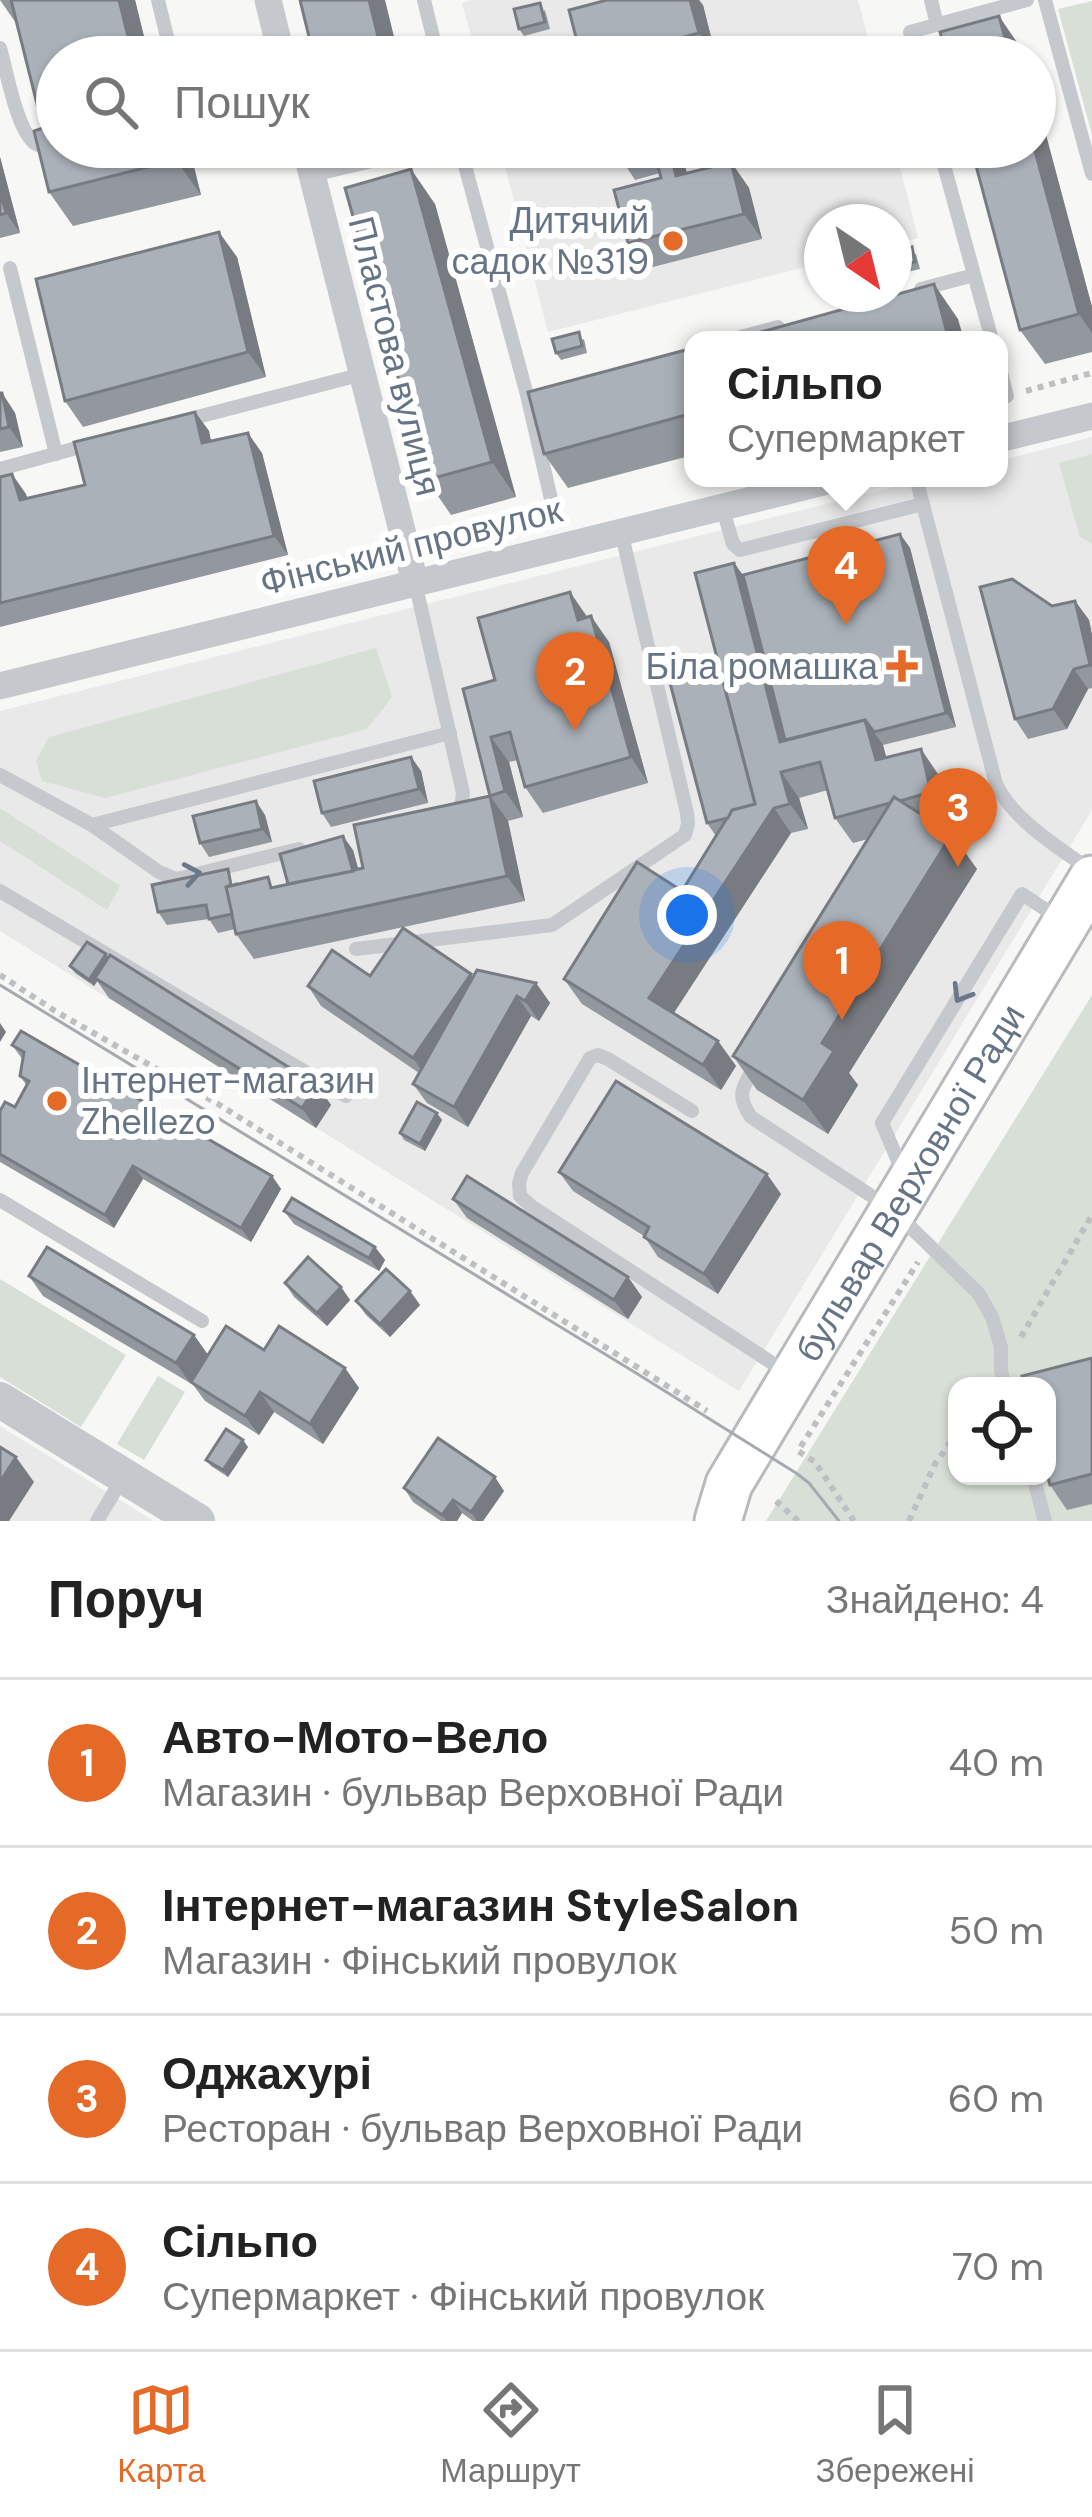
<!DOCTYPE html>
<html lang="uk">
<meta charset="utf-8">
<style>
:root{--surface:#fff;--page:#f6f6f6;--text:#222;--muted:#767676;--line:#e0e0e0;--accent:#e56a28}
body{margin:0;font-family:"DM Sans",sans-serif;background:var(--page);color:var(--text)}
.controls{position:absolute;right:36px;bottom:36px;display:grid;overflow:hidden;border-radius:24px;box-shadow:0 3px 9px #0004}
.controls button{width:108px;height:108px;display:grid;place-items:center;padding:0;border:0;border-bottom:3px solid var(--line);background:var(--surface);color:var(--text);font:60px sans-serif}
.compass{position:absolute;left:804px;top:204px;width:108px;height:108px;border-radius:50%;background:var(--surface);box-shadow:0 3px 9px #0004;rotate:145deg}
.you{position:absolute;left:687px;top:915px;width:42px;height:42px;margin:-30px;border:9px solid #fff;border-radius:50%;background:#1a73e8;box-shadow:0 0 0 18px #1a73e833}
.badge{display:grid;place-items:center;width:78px;height:78px;border-radius:50%;background:var(--accent);color:#fff;font-size:39px;font-weight:700}
.pin{position:absolute;translate:-50% -99px;filter:drop-shadow(0 3px 6px #0008)}
.pin::after{content:'';position:absolute;top:63px;width:42px;height:36px;background:inherit;clip-path:polygon(0 0,100% 0,50% 100%)}
.popup{position:absolute;left:684px;top:331px;width:324px;height:156px;box-sizing:border-box;display:grid;place-content:center;border-radius:24px;background:var(--surface);filter:drop-shadow(0 3px 9px #0005);font-size:39px;white-space:nowrap;color:var(--muted)}
.popup b{font-size:45px;color:var(--text)}
.popup::after{content:'';position:absolute;left:50%;top:100%;margin-left:-24px;border:24px solid transparent;border-top-color:var(--surface)}
.list{margin:0;padding:0;list-style:none}
h2{display:flex;justify-content:space-between;align-items:center;height:156px;margin:0;padding:0 48px;font-size:51px}
h2 small{font-size:39px;font-weight:400;color:var(--muted)}
.list li{display:grid;grid-template-columns:78px 1fr auto;gap:36px;align-items:center;box-sizing:border-box;height:168px;padding:0 48px;border-top:3px solid var(--line)}
.list b{display:block;font-size:45px;white-space:nowrap}
.list p{margin:0;font-size:39px;white-space:nowrap;color:var(--muted)}
.list em{font-size:39px;font-style:normal;color:var(--muted)}
.icon{flex:none;width:66px;height:66px;fill:none;stroke:currentColor;stroke-width:2;stroke-linecap:round;stroke-linejoin:round}
.map{position:relative;flex:none;width:1092px;height:1521px;overflow:hidden}
.search{position:absolute;background:var(--surface);box-shadow:0 3px 9px #0004;left:36px;right:36px;top:36px;height:132px;display:flex;align-items:center;gap:30px;box-sizing:border-box;padding:0 42px;border-radius:66px;color:var(--muted);font-size:45px}
.sheet{height:828px;background:var(--surface)}
nav{display:flex;justify-content:space-around;align-items:center;box-sizing:border-box;height:168px;border-top:3px solid var(--line);background:var(--surface);font-size:33px;color:var(--muted)}
nav a{display:grid;justify-items:center;gap:6px}
nav .on{color:var(--accent)}
.map>svg:first-child{display:block}
.built{fill:#e8e9e8}
.green{fill:#d8dfd6;fill-rule:evenodd}
.lines{fill:none;stroke-linecap:round;stroke-linejoin:round}
.trunk-casing{stroke:#b8babe;stroke-width:51}
.path{stroke:#bdbfc2;stroke-width:6;stroke-dasharray:6 6;stroke-linecap:butt}
.service{stroke:#c5c8cc;stroke-width:14}
.minor{stroke:#c5c8cc;stroke-width:27}
.tertiary{stroke:#c5c8cc;stroke-width:36}
.trunk{stroke:#fff;stroke-width:45}
.tram{stroke:#a5aab1;stroke-width:3}
.wall{fill:#93989f}
.shaded-wall{fill:#787c82}
.building{fill:#abb1b9;stroke:#787c82;stroke-width:3}
.oneway{stroke:#6b788a}
.poi-dot{fill:#e56a28;stroke:#fff;stroke-width:4.5}
.labels{text-anchor:middle;dominant-baseline:central;stroke-width:12;stroke-linejoin:round;paint-order:stroke}
.poi-label{font-size:36px;fill:#667486;stroke:#fff;text-anchor:end}
.street-label{font-size:36px;fill:#667486;stroke:#fff}
</style>
<div class="map">
<svg width="1092" height="1521" viewBox="0 0 1092 1521">
<rect width="100%" height="100%" fill="#f7f8f5"/>
<!-- built -->
<g class="built">
<polygon points="472,0 858,0 873,57 477,57 462,3"/>
<polygon points="500,147 895,147 918,238 894,244 894,222 822,222 822,263 548,332"/>
<polygon points="1092,437 1092,810 739,1391 0,931 0,711 930,478 999,478 999,461"/>
<polygon points="0,1426 154,1521 0,1521"/>
</g>
<!-- green -->
<g class="green">
<polygon points="1092,1 1092,135 1058,9"/>
<polygon points="1092,454 1092,544 1080,537 1059,463"/>
<polygon points="376,648 392,697 367,729 105,798 42,781 36,761 49,737"/>
<polygon points="0,808 120,886 107,910 0,841"/>
<path d="M1092 995V1521H766ZM957 1386H1047V1476H957Z"/>
<polygon points="0,1279 126,1355 81,1427 0,1377"/>
<polygon points="158,1376 185,1392 144,1460 117,1444"/>
</g>
<g class="lines">
<defs>
<g id="trunk">
<path id="s1" d="M718 1521 729 1484 1092 879"/>
</g>
</defs>
<!-- trunk casing -->
<use href="#trunk" class="trunk-casing"/>
<!-- path -->
<g class="path">
<polyline points="1026,391 1092,373"/>
<polyline points="0,975 55,1011 218,1104 707,1411"/>
<polyline points="1021,1337 1092,1215"/>
<polyline points="776,1501 798,1521"/>
<polyline points="854,1521 815,1462 798,1451 918,1262"/>
<polyline points="909,1521 935,1464 957,1433"/>
</g>
<!-- service -->
<g class="service">
<polyline points="158,0 172,57"/>
<polyline points="424,0 438,57"/>
<polyline points="931,0 937,24"/>
<polyline points="1045,0 1092,174"/>
<path d="M0 48C6 68 18 138 38 145 44 147 51 145 57 143"/>
<polyline points="914,57 910,32 1027,0"/>
<polyline points="460,147 527,395 554,512"/>
<polyline points="939,147 992,340"/>
<polyline points="312,175 433,147"/>
<polyline points="10,268 56,454"/>
<polyline points="921,289 974,275"/>
<polyline points="730,340 778,327"/>
<polyline points="999,365 1007,396"/>
<polyline points="182,421 363,374"/>
<polyline points="0,469 91,444"/>
<path d="M916 478 996 784C1014 821 1058 847 1090 870"/>
<polyline points="722,506 733,544 740,550 923,504"/>
<polyline points="415,582 463,793 461,807 454,811"/>
<polyline points="0,775 92,825 159,872 176,879 185,877 299,849"/>
<polyline points="92,825 450,733"/>
<polyline points="0,891 346,1096"/>
<polyline points="356,949 552,925 685,835 688,824 687,813 621,531"/>
<path d="M755 1067C742 1087 736 1096 751 1117L893 1210 979 1294 992 1317 1001 1347V1371L1005 1386"/>
<polyline points="692,1111 608,1059 598,1055 590,1058 522,1173 519,1183 520,1196 531,1206 789,1374"/>
<polyline points="904,1175 882,1123 1022,894 1063,921"/>
<polyline points="0,1200 202,1321"/>
<polyline points="1033,1476 1045,1521"/>
<polyline points="97,1521 122,1479"/>
</g>
<!-- minor -->
<g class="minor">
<polyline points="268,0 282,57"/>
<polyline points="305,147 415,582"/>
<polyline points="999,439 1092,416"/>
<polyline points="0,686 840,478"/>
</g>
<!-- tertiary -->
<polyline class="tertiary" points="0,1400 197,1521"/>
<!-- trunk -->
<use href="#trunk" class="trunk"/>
<!-- tram -->
<polyline class="tram" points="0,985 636,1373 796,1473 809,1483 839,1521"/>
</g>
<!-- wall -->
<g class="wall">
<polygon points="0,0 135,0 149,57 57,57 57,147 189,147 201,195 73,226 49,192 43,128 18,26"/>
<polygon points="703,5 716,57 581,57"/>
<polygon points="545,10 550,29 524,36 519,29"/>
<polygon points="1035,94 1092,307 1092,352 1045,364 1020,330"/>
<polygon points="616,147 695,147 699,163 685,166 687,173 731,162 749,188 762,239 645,269 628,243 661,178 660,173 635,180 618,154"/>
<polygon points="0,157 20,233 0,238"/>
<polygon points="435,204 516,497 451,515 427,480"/>
<polygon points="894,252 916,254 920,269 894,275"/>
<polygon points="237,257 266,377 83,427 65,401"/>
<polygon points="584,339 587,353 561,360 556,353"/>
<polygon points="693,348 693,455 568,488 544,454"/>
<polygon points="0,393 2,393 15,413 23,447 0,452"/>
<polygon points="195,412 209,431 211,441 262,453 288,555 0,627 0,477 12,474 28,499 85,485"/>
<polygon points="900,534 910,548 956,727 883,745 886,758 938,774 949,818 933,822 977,869 849,1073 858,1085 828,1134 757,1090 733,1056 868,839 853,843 835,818 828,790 799,798 808,829 791,833 674,1013 718,1041 736,1066 721,1090 582,1004 564,979 682,891 716,836 707,823 720,670 734,563 743,575"/>
<polygon points="1075,601 1089,620 1092,635 1092,688 1088,689 1067,729 1028,739 1015,719 1052,606"/>
<polygon points="587,617 609,642 648,783 543,813 525,787 518,760 509,762 523,817 508,821 525,901 254,959 236,934 235,929 218,933 209,919 167,925 158,912 237,882 238,884 275,887 288,884 353,850 358,869 363,868 490,796 463,689 495,680"/>
<polygon points="411,757 421,771 428,803 331,827 322,813"/>
<polygon points="265,815 272,842 209,857 200,843"/>
<polygon points="108,958 317,1085 331,1105 316,1128 109,998 97,981 94,986 75,973 70,966"/>
<polygon points="370,976 473,977 536,983 550,1003 539,1021 531,1016 468,1127 427,1103 413,1084 419,1073 321,1006 308,986"/>
<polygon points="12,1045 272,1176 281,1189 251,1242 143,1179 114,1228 0,1162 0,1111 15,1107 27,1086 20,1076 23,1060"/>
<polygon points="442,1120 425,1151 404,1140 400,1133"/>
<polygon points="559,1172 781,1194 718,1294 658,1257 644,1236 573,1191"/>
<polygon points="453,1199 628,1277 642,1297 628,1319 467,1218"/>
<polygon points="284,1211 375,1247 385,1260 379,1271 294,1224"/>
<polygon points="29,1276 194,1335 208,1355 264,1350 345,1368 359,1388 323,1444 274,1412 259,1435 205,1401 191,1382 190,1383 43,1296"/>
<polygon points="285,1283 341,1287 350,1300 327,1326 294,1297"/>
<polygon points="410,1291 420,1305 390,1337 366,1315 356,1301"/>
<polygon points="1092,1358 1092,1504 1067,1510 1050,1485"/>
<polygon points="248,1447 228,1477 211,1466 206,1460"/>
<polygon points="404,1488 504,1491 483,1521 473,1521 462,1513 457,1521 441,1521 413,1502"/>
</g>
<!-- shaded-wall -->
<g class="shaded-wall">
<polygon points="119,0 135,0 149,57 135,57 132,53"/>
<polygon points="369,0 385,0 399,57 383,57"/>
<polygon points="690,0 699,0 703,5 716,57 699,33"/>
<polygon points="999,16 1023,51 1025,57 1010,57"/>
<polygon points="1035,94 1092,307 1092,333 1079,314 1035,147"/>
<polygon points="173,147 189,147 201,195 176,160"/>
<polygon points="669,147 672,147 685,166 694,202 676,176"/>
<polygon points="688,147 695,147 699,163"/>
<polygon points="0,157 20,233 6,213 0,190"/>
<polygon points="731,162 749,188 762,239 744,214"/>
<polygon points="411,169 435,204 516,497 492,462"/>
<polygon points="219,232 237,257 266,377 248,352"/>
<polygon points="934,284 958,319 964,340 949,340"/>
<polygon points="2,393 15,413 23,447 9,427"/>
<polygon points="195,412 209,431 215,463 202,443"/>
<polygon points="248,433 262,453 288,555 274,536"/>
<polygon points="12,474 26,494 34,520 20,500"/>
<polygon points="900,534 910,548 956,727 946,713"/>
<polygon points="734,563 752,588 794,752 780,742"/>
<polygon points="570,592 588,618 578,620"/>
<polygon points="1075,601 1089,620 1092,635 1092,669"/>
<polygon points="591,616 609,642 648,783 631,757"/>
<polygon points="1074,669 1088,689 1067,729 1053,709"/>
<polygon points="865,720 883,745 894,786 876,760"/>
<polygon points="491,737 509,762 523,817 505,791"/>
<polygon points="921,749 938,774 949,818 931,792"/>
<polygon points="411,757 421,771 428,803 419,789"/>
<polygon points="781,772 799,798 808,829 790,804"/>
<polygon points="490,796 508,821 525,901 507,876"/>
<polygon points="256,801 265,815 272,842 262,829"/>
<polygon points="774,808 791,833 667,1023 649,998"/>
<polygon points="952,834 977,869 849,1073 858,1085 828,1134 803,1100 822,1043"/>
<polygon points="343,836 353,850 366,897 356,883"/>
<polygon points="106,954 111,961 94,986 89,980"/>
<polygon points="471,974 485,994 427,1078 413,1058"/>
<polygon points="536,983 550,1003 539,1021 525,1001"/>
<polygon points="517,996 531,1016 468,1127 454,1107"/>
<polygon points="0,1023 6,1032 0,1042"/>
<polygon points="718,1041 736,1066 721,1090 703,1065"/>
<polygon points="317,1085 331,1105 316,1128 302,1108"/>
<polygon points="437,1113 442,1120 425,1151 420,1144"/>
<polygon points="133,1166 143,1179 114,1228 105,1215"/>
<polygon points="767,1174 781,1194 718,1294 704,1274"/>
<polygon points="272,1176 281,1189 251,1242 241,1228"/>
<polygon points="375,1247 385,1260 379,1271 369,1258"/>
<polygon points="628,1277 642,1297 628,1319 614,1300"/>
<polygon points="341,1287 350,1300 327,1326 317,1313"/>
<polygon points="410,1291 420,1305 390,1337 380,1324"/>
<polygon points="194,1335 208,1355 190,1383 176,1363"/>
<polygon points="345,1368 359,1388 323,1444 310,1424"/>
<polygon points="260,1392 274,1412 259,1435 245,1416"/>
<polygon points="243,1440 248,1447 228,1477 223,1470"/>
<polygon points="16,1457 34,1482 9,1521 0,1521 0,1482"/>
<polygon points="495,1477 504,1491 483,1521 477,1521 471,1512"/>
<polygon points="453,1500 462,1513 457,1521 447,1521 442,1515"/>
</g>
<!-- building -->
<g class="building">
<polygon points="11,0 119,0 132,53 118,57 57,57 57,72 54,73 57,87 57,147 173,147 176,160 49,192 34,131 43,128"/>
<polygon points="300,0 369,0 383,57 314,57"/>
<polygon points="607,0 690,0 699,33 644,48 646,57 630,57 629,53 613,57 581,57 569,10"/>
<polygon points="540,3 545,22 519,29 514,9"/>
<polygon points="999,16 1010,57 947,57 940,32"/>
<polygon points="616,147 645,147 618,154"/>
<polygon points="653,147 669,147 676,176 731,162 744,214 628,243 614,190 661,178"/>
<polygon points="971,147 1034,147 1079,314 1020,330"/>
<polygon points="411,169 492,462 427,480 345,188"/>
<polygon points="0,190 6,213 0,215"/>
<polygon points="219,232 248,352 65,401 36,279"/>
<polygon points="912,247 915,262 894,267 894,252"/>
<polygon points="934,284 949,340 763,340 761,332"/>
<polygon points="579,332 582,346 556,353 552,339"/>
<polygon points="693,348 693,413 544,454 528,392"/>
<polygon points="0,393 2,393 9,427 0,429"/>
<polygon points="195,412 202,443 248,433 274,536 0,603 0,477 12,474 20,500 85,485 74,442"/>
<polygon points="900,534 946,713 874,732 865,720 785,740 743,575"/>
<polygon points="734,563 780,742 865,720 876,760 921,749 931,792 900,801 894,797 890,803 835,818 820,762 781,772 790,804 774,808 649,998 718,1041 703,1065 564,979 637,862 682,891 732,810 755,804 695,573"/>
<polygon points="1012,579 1052,606 1075,601 1090,665 1074,669 1053,709 1015,719 980,587"/>
<polygon points="570,592 578,620 591,616 631,757 525,787 510,732 491,737 505,791 490,796 463,689 495,680 478,618"/>
<polygon points="720,670 755,804 732,810 728,818 707,823 670,683"/>
<polygon points="411,757 419,789 322,813 314,781"/>
<polygon points="490,796 507,876 236,934 226,887 268,877 271,888 363,868 354,825"/>
<polygon points="894,797 952,834 822,1043 834,1051 803,1100 733,1056"/>
<polygon points="256,801 262,829 200,843 193,816"/>
<polygon points="343,836 353,871 288,884 280,854"/>
<polygon points="228,869 231,885 226,887 232,914 209,919 206,905 158,912 152,885"/>
<polygon points="403,928 471,974 413,1058 308,986 332,950 370,976"/>
<polygon points="87,942 106,954 89,980 70,966"/>
<polygon points="110,955 317,1085 302,1108 95,978"/>
<polygon points="477,970 536,983 525,1001 517,996 454,1107 413,1084"/>
<polygon points="21,1031 272,1176 241,1228 133,1166 105,1215 0,1154 0,1111 5,1102 15,1107 29,1081 20,1076 24,1052 12,1045"/>
<polygon points="616,1081 767,1174 704,1274 644,1237 649,1227 559,1172"/>
<polygon points="417,1102 437,1113 420,1144 400,1133"/>
<polygon points="467,1176 628,1277 614,1300 453,1199"/>
<polygon points="292,1198 375,1247 369,1258 284,1211"/>
<polygon points="47,1247 194,1335 176,1363 29,1276"/>
<polygon points="308,1257 341,1287 317,1313 285,1283"/>
<polygon points="386,1269 410,1291 380,1324 356,1301"/>
<polygon points="226,1326 264,1350 279,1326 345,1368 310,1424 260,1392 245,1416 191,1382"/>
<polygon points="1092,1358 1092,1474 1050,1485 1047,1474 1047,1386 1025,1386 1022,1376"/>
<polygon points="226,1429 243,1440 223,1470 206,1460"/>
<polygon points="438,1438 495,1477 471,1512 453,1500 442,1515 404,1488"/>
<polygon points="0,1447 16,1457 0,1482"/>
</g>
<!-- one-way arrows -->
<defs><path id="oneway-chevron" d="M-2-3.5L2.5 0L-2 3.5" fill="none" stroke-width="1.6" stroke-linecap="round" stroke-linejoin="round" transform="scale(3)"/></defs>
<g class="oneway">
<use href="#oneway-chevron" transform="translate(192 874) rotate(-10)"/>
<use href="#oneway-chevron" transform="translate(961 994) rotate(121)"/>
</g>
<!-- markers -->
<g class="poi-dot">
<circle cx="673" cy="241" r="12"/>
<path d="M896 648h12v12h12v12h-12v12h-12v-12h-12v-12h12z"/>
<circle cx="57" cy="1101" r="12"/>
</g>
<g class="labels">
<!-- poi labels -->
<g class="poi-label">
<text x="649" y="220">Дитячий<tspan x="649" dy="41">садок №319</tspan></text>
<text x="878" y="666">Біла ромашка</text>
<text x="81" y="1080" text-anchor="start">Інтернет-магазин<tspan x="81" dy="41">Zhellezo</tspan></text>
</g>
<!-- street labels -->
<g class="street-label">
<text transform="translate(395 356) rotate(76)">Пластова вулиця</text>
<text transform="translate(411 546) rotate(-14)">Фінський провулок</text>
<text stroke="none"><textPath href="#s1" startOffset="390">бульвар Верховної Ради</textPath></text>
</g>
</g>
</svg>
<div class="controls">
<button><svg class="icon" aria-label="locate" viewBox="0 0 24 24"><circle cx="12" cy="12" r="6"/><path d="M12 2v4M12 18v4M2 12h4M18 12h4"/></svg></button>
</div>
<svg class="compass" viewBox="-18 -18 36 36"><path d="M0-13l5 13h-10z" fill="#e53935"/><path d="M0 13l5-13h-10z" fill="#767676"/></svg>
<div class="you"></div>
<div class="pin badge" style="left:842px;top:1020px">1</div>
<div class="pin badge" style="left:575px;top:731px">2</div>
<div class="pin badge" style="left:958px;top:867px">3</div>
<div class="pin badge" style="left:846px;top:625px">4</div>
<div class="popup"><b>Сільпо</b>Супермаркет</div>
<div class="search"><svg class="icon" aria-label="search" viewBox="0 0 24 24"><circle cx="10" cy="10" r="6"/><path d="M15 15l6 6"/></svg>Пошук</div>
</div>
<section class="sheet">
<h2>Поруч<small>Знайдено: 4</small></h2>
<ul class="list">
<li><span class="badge">1</span><div><b>Авто-Мото-Вело</b><p>Магазин · бульвар Верховної Ради</p></div><em>40 m</em></li>
<li><span class="badge">2</span><div><b>Інтернет-магазин StyleSalon</b><p>Магазин · Фінський провулок</p></div><em>50 m</em></li>
<li><span class="badge">3</span><div><b>Оджахурі</b><p>Ресторан · бульвар Верховної Ради</p></div><em>60 m</em></li>
<li><span class="badge">4</span><div><b>Сільпо</b><p>Супермаркет · Фінський провулок</p></div><em>70 m</em></li>
</ul>
</section>
<nav>
<a class="on"><svg class="icon" aria-label="map" viewBox="0 0 24 24"><path d="M3 6l6-2 6 2 6-2v14l-6 2-6-2-6 2zM9 4v14M15 6v14"/></svg>Карта</a>
<a><svg class="icon" aria-label="directions" viewBox="0 0 24 24"><path d="M12 3l9 9-9 9-9-9zM9 14v-3h6M13 9l2 2-2 2"/></svg>Маршрут</a>
<a><svg class="icon" aria-label="saved" viewBox="0 0 24 24"><path d="M7 4h10v16l-5-4-5 4z"/></svg>Збережені</a>
</nav>
